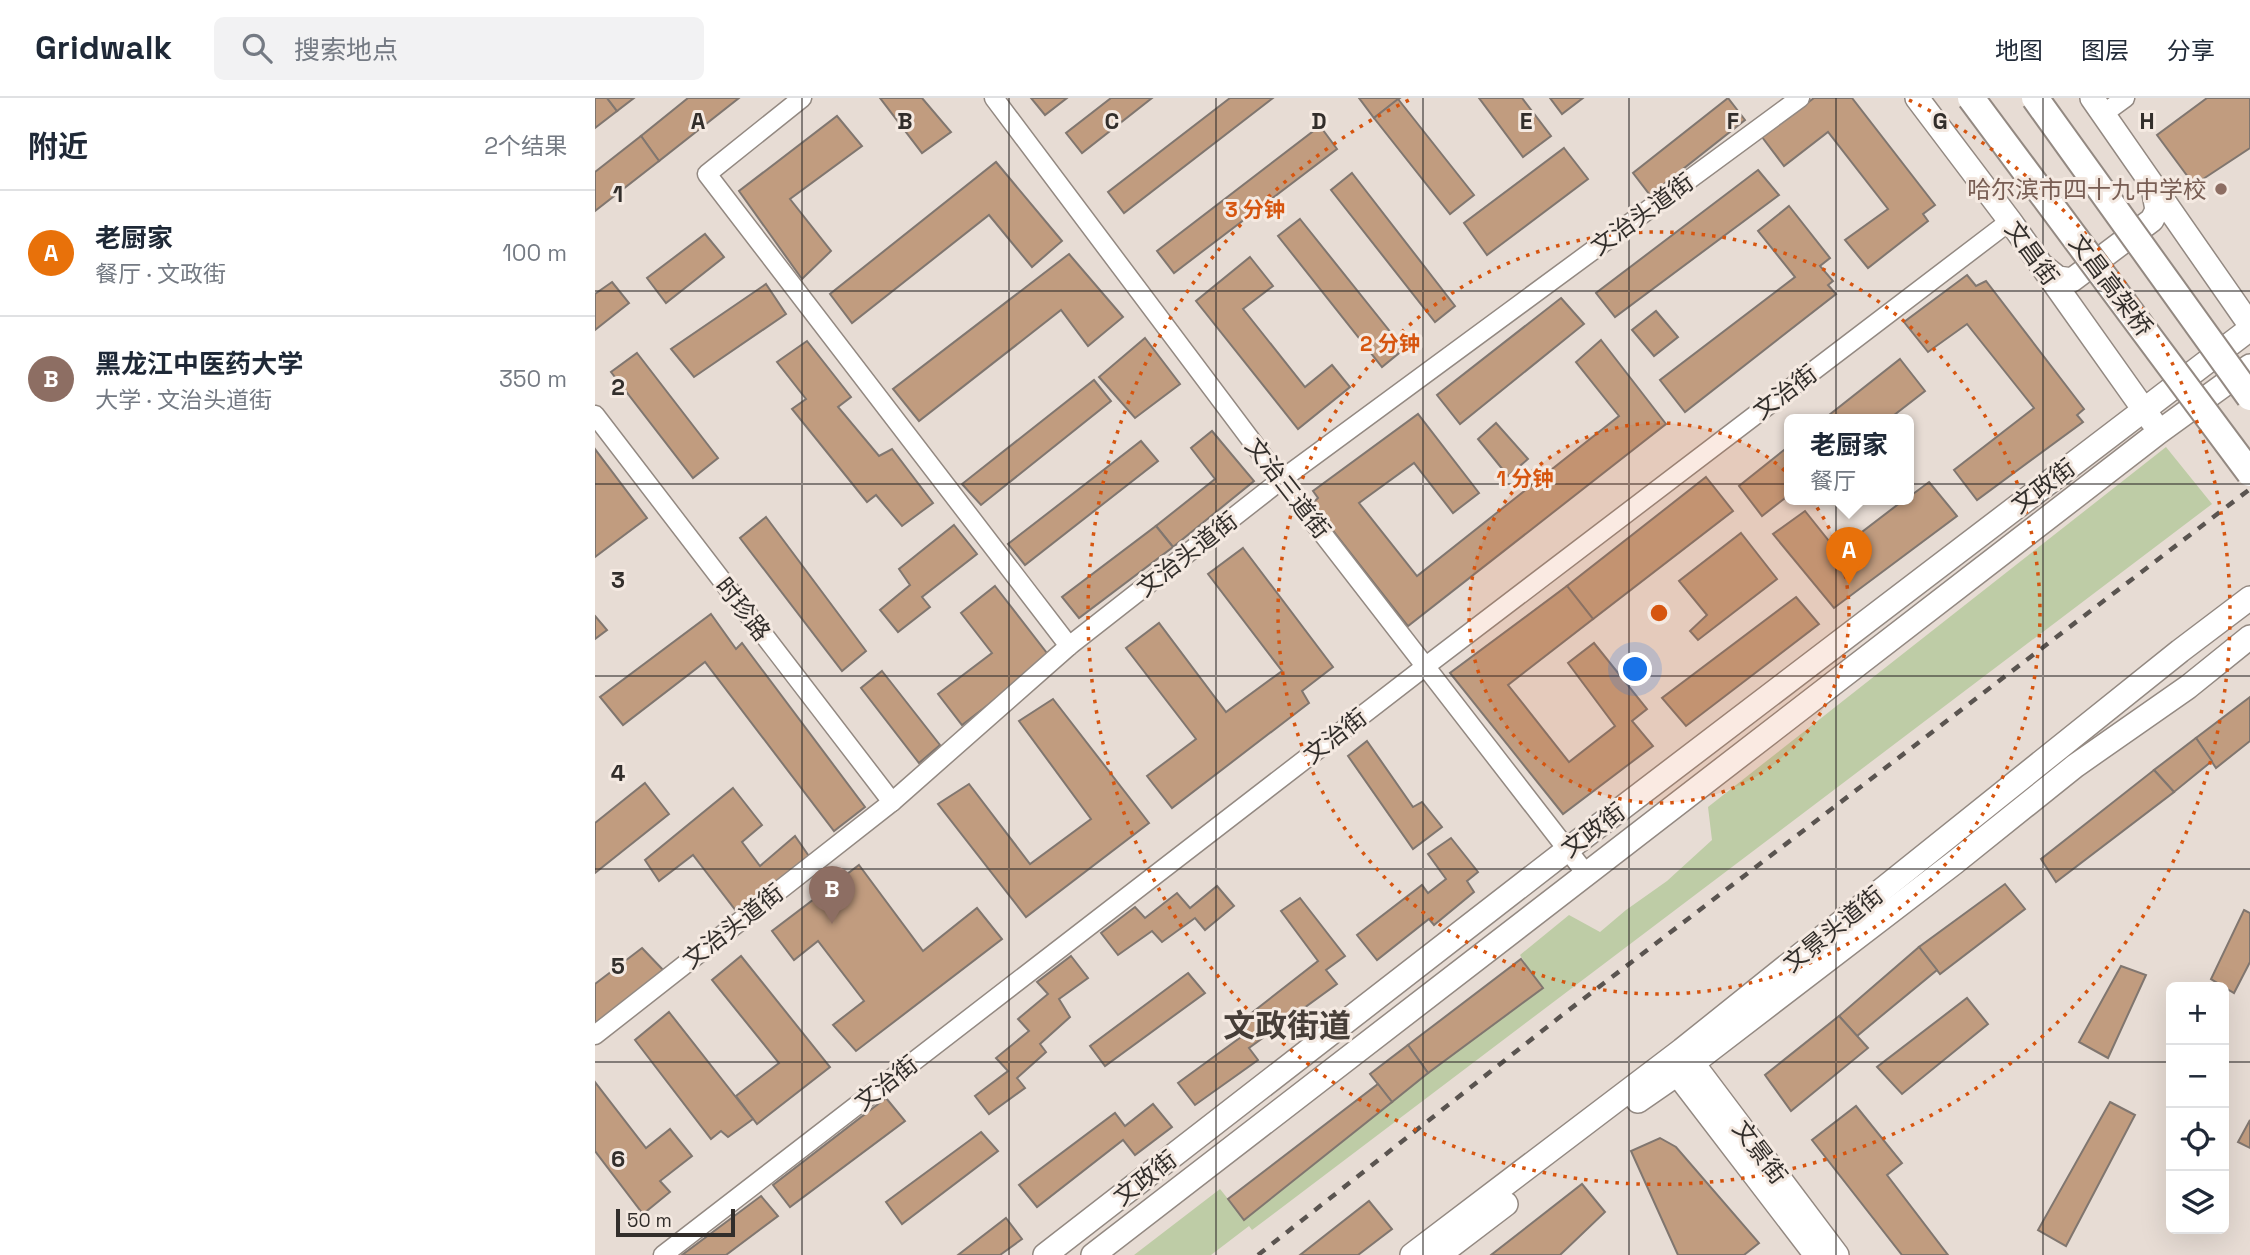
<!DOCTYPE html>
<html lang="zh">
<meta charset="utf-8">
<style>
:root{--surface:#fff;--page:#f2f2f3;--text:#1f2937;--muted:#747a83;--line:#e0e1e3;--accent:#a06525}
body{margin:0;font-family:"Space Grotesk","Noto Sans SC",sans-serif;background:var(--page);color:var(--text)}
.controls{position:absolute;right:21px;bottom:21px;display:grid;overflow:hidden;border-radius:10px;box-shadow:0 7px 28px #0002}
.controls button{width:63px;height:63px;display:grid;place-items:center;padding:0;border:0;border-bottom:2px solid var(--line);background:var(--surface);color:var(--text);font:35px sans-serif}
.scale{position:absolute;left:21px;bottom:18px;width:119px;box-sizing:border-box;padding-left:7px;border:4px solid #322e2b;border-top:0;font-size:19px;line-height:24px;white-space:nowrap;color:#322e2b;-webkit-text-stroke:5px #f4e9e1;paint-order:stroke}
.you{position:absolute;left:1041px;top:572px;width:24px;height:24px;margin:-18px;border:5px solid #fff;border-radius:50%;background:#1a73e8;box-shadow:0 0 0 10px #1a73e833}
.badge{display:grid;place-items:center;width:46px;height:46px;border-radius:50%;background:var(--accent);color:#fff;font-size:23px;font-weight:700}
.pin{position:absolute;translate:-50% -58px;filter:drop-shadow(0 2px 4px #0008)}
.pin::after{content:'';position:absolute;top:37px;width:24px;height:21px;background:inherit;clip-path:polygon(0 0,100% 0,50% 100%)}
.popup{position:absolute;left:1189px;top:316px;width:130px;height:91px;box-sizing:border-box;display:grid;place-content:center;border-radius:10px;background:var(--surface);filter:drop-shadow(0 2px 5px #0005);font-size:23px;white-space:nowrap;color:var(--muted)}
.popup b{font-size:26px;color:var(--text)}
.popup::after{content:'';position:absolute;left:50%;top:100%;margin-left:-14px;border:14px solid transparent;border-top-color:var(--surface)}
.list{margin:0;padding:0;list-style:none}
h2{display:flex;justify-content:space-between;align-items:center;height:91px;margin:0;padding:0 28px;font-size:30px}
h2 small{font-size:23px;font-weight:400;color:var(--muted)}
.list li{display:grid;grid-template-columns:46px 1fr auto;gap:21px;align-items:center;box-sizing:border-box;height:126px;padding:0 28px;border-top:2px solid var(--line)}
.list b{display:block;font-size:26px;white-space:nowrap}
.list p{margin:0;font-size:23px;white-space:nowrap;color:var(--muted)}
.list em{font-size:23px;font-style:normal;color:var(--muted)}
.icon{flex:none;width:38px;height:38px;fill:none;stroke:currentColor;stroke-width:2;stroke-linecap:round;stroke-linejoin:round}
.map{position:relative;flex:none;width:1655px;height:1157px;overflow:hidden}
header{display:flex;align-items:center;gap:42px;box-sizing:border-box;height:98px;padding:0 35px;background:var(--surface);border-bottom:2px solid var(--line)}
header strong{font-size:33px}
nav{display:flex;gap:38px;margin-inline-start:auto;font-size:24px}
.search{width:490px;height:63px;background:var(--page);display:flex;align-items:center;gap:18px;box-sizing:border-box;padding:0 24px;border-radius:10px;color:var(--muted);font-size:26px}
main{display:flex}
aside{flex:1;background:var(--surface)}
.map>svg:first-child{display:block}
.green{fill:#becca6}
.building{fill:#c19c7f;stroke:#80766f;stroke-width:2}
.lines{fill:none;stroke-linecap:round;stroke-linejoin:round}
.minor-casing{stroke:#938982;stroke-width:21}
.major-casing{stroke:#938982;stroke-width:26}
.minor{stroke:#fff;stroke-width:18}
.major{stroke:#fff;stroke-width:23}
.rail{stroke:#5a5450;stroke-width:4.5;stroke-dasharray:9 9;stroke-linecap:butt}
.highway-bridge-casing{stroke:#938982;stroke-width:30;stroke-linecap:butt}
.highway-bridge{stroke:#fff;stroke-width:26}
.grid{fill:none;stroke:#322e2b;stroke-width:2;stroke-opacity:0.55}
.ring{fill:none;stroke:#d6550f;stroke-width:3.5;stroke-dasharray:3.5 7}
.education-dot{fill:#8d6e63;stroke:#f4e9e1;stroke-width:2.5}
.labels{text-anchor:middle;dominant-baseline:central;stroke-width:6;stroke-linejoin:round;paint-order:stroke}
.education-label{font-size:24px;fill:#785e54;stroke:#f4e9e1;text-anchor:end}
.street-label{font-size:24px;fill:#322e2b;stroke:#f4e9e1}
.district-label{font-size:32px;font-weight:bold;fill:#463e38;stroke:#f4e9e1}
.grid-label{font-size:23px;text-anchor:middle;font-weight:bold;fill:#322e2b;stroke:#f4e9e1;stroke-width:6;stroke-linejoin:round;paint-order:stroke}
.centre{fill:#d6550f;stroke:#f4e9e1;stroke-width:3.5}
.ring-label{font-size:21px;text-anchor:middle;font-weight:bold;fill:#d6550f;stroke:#f4e9e1;stroke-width:6;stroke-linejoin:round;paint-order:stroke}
</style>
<header>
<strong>Gridwalk</strong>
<div class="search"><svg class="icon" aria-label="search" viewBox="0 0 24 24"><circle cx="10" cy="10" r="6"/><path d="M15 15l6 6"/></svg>搜索地点</div>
<nav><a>地图</a><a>图层</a><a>分享</a></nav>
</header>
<main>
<aside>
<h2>附近<small>2个结果</small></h2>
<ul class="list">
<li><span class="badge" style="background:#e8710a">A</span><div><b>老厨家</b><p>餐厅 · 文政街</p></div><em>100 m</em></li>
<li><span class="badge" style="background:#8d6e63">B</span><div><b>黑龙江中医药大学</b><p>大学 · 文治头道街</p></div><em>350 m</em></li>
</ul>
</aside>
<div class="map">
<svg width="1655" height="1157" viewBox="0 0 1655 1157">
<rect width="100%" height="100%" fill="#e7dcd4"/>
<!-- green -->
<polygon class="green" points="1571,349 1617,406 657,1132 654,1128 616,1157 539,1157 625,1091 649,1121 833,975 947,891 925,857 974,817 1005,834 1031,812 1072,783 1117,742 1113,709"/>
<!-- building -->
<g class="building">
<polygon points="0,0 12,0 22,13 0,30"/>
<polygon points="12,0 39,0 22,13"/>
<polygon points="93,0 144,0 64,63 46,38"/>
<polygon points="285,0 327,0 356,34 327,55"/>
<polygon points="436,0 472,0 450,17"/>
<polygon points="516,0 557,0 487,55 471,35"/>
<polygon points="635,0 678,0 529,115 513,94"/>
<polygon points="764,0 805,0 779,20"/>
<polygon points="884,0 927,0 956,38 928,59"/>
<polygon points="955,0 988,0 967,16"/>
<polygon points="1133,0 1150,22 1055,97 1038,75"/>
<polygon points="1219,0 1257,0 1340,107 1328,116 1333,123 1273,170 1250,142 1293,111 1233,34 1189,68 1167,39"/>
<polygon points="1612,0 1655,0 1655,50 1599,87 1562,37"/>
<polygon points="803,1 879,97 855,116 779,20"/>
<polygon points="242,18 267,48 195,101 236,153 207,181 144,93"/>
<polygon points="725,28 742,51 579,175 562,153"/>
<polygon points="46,38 64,63 0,113 0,74"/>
<polygon points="969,50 993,81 892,157 869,125"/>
<polygon points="401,64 467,143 437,169 394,117 257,225 235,196"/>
<polygon points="1163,72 1184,97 1020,219 1001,195"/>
<polygon points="757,75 860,208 840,224 736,92"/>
<polygon points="1194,108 1235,160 1225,168 1238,183 1233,187 1241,196 1090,314 1065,282 1200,179 1163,133"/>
<polygon points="705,121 809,251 787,269 683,138"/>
<polygon points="110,136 129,159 71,205 52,180"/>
<polygon points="474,156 528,219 493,248 466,212 324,323 298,291"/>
<polygon points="655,159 678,188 648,211 710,289 737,267 755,289 703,331 601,203"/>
<polygon points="1372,177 1381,188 1391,183 1489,311 1482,317 1488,324 1382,402 1359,372 1439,310 1372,226 1333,254 1309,224"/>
<polygon points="17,184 34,205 0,232 0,196"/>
<polygon points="171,186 191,216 99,279 76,251"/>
<polygon points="966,200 989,226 865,326 842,297"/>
<polygon points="1061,213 1083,239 1059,258 1037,232"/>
<polygon points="550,240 585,286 540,320 504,279"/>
<polygon points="1006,242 1071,326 813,528 717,406 723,400 718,393 823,316 884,395 858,415 819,365 764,405 822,478 1024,318 981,264"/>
<polygon points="212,243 256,299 243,309 284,358 297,351 338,405 307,428 281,397 272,404 197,311 211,301 182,264"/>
<polygon points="42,255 123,360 98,380 16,274"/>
<polygon points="1305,261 1330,293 1294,321 1229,321"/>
<polygon points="499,282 516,303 386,407 367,386"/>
<polygon points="901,325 933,361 913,378 883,341"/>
<polygon points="617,333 659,383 578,449 561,428 620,381 596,350"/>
<polygon points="546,343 563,363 430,467 413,446"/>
<polygon points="1194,348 1194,397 1167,418 1144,388"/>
<polygon points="0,351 52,420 0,459"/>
<polygon points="1111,379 1138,413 998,521 972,488"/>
<polygon points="1334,384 1362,418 1239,510 1178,436 1210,413 1242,453 1310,401 1314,401 1314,399"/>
<polygon points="171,419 271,553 247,573 145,440"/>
<polygon points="359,427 382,456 327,499 335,509 303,534 285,512 315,487 304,471"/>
<polygon points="561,428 578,449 484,520 467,499"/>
<polygon points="1146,435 1182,481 1103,542 1095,533 1112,517 1084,483"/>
<polygon points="648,450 738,569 707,593 714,605 577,710 552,678 601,641 531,550 564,525 631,614 687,573 613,476"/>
<polygon points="400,488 455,559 367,627 343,596 397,555 366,515"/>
<polygon points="972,488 998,521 913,587 974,664 1020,628 973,565 999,545 1052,611 1037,623 1058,648 968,716 855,575"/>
<polygon points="1201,499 1224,526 1091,628 1067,600"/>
<polygon points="116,516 141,551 147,545 270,709 239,733 110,564 28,627 5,599"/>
<polygon points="0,518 12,532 0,541"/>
<polygon points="287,573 345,647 324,665 266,590"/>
<polygon points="1655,599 1655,643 1621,670 1601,640"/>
<polygon points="458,601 554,725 431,819 343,706 374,686 435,766 496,721 424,623"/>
<polygon points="1601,640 1617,663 1579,694 1559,672"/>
<polygon points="772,643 818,709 827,704 847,729 818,751 753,658"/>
<polygon points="1559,672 1579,694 1461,784 1446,761"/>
<polygon points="50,685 74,716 0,775 0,725"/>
<polygon points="138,690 167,727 147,744 165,768 200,738 218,764 145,818 98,757 64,783 50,762"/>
<polygon points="856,740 883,774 872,783 879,794 839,827 834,821 782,862 762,837 827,787 833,795 851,781 833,756"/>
<polygon points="264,767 328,853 382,810 407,841 261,953 238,927 269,903 223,843 199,862 177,833"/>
<polygon points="1410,786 1430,811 1345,876 1324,849"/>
<polygon points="622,788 639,808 610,832 600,820 567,844 557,833 523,857 506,835 540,809 550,820 582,795 595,810"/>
<polygon points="705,800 750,858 731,872 742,886 654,950 663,962 600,1007 583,985 646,939 640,928 723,863 686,813"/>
<polygon points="1649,812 1655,815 1655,864 1639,895 1616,881"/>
<polygon points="1324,849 1342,872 1262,938 1244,918"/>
<polygon points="47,850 70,874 0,927 0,886"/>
<polygon points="146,858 235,969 162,1026 141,998 184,965 117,882"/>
<polygon points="476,858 493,880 464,901 475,919 445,946 451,954 422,980 430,990 394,1016 380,998 413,973 401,960 434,933 423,921 453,896 442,884"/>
<polygon points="926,861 948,890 833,975 813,947"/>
<polygon points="1526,868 1551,877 1513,960 1484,944"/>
<polygon points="593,875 610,895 510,968 495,948"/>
<polygon points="1372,900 1393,926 1307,996 1282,969"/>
<polygon points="74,914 158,1021 133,1039 126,1033 116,1041 40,942"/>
<polygon points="1244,918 1273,950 1196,1013 1170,977"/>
<polygon points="813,947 833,975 797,1004 775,976"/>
<polygon points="0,984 51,1050 75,1031 97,1058 65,1083 75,1094 48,1116 0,1053"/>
<polygon points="783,986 797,1004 649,1122 633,1101"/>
<polygon points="291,1000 310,1023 195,1109 178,1087"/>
<polygon points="1515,1004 1540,1017 1471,1148 1443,1132"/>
<polygon points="558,1006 577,1029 540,1057 528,1042 442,1109 424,1087 520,1015 530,1028"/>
<polygon points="1261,1008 1307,1065 1292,1077 1353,1157 1307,1157 1217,1042"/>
<polygon points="1655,1022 1655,1050 1643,1044"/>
<polygon points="386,1034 403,1053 307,1126 291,1104"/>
<polygon points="1065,1040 1081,1049 1164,1145 1149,1157 1083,1157 1036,1053"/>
<polygon points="987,1086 1010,1114 965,1157 896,1157"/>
<polygon points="166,1098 183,1118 131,1157 87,1157"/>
<polygon points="774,1103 797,1131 763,1157 705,1157"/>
<polygon points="411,1120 427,1141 405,1157 363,1157"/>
</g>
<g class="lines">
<defs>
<g id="minor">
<polyline points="207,0 112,76 474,548"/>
<polyline points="399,0 686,382 992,777"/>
<polyline points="1508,16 1530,0"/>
<polyline points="0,317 297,704"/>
<polyline points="0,937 297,704 474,548 686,382 1205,0"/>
<polyline points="68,1157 831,568 1415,123"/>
</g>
<g id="major">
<polyline points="1322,0 1415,123 1557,323"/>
<polyline points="1497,0 1655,227"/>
<polyline points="1449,169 1463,180 1477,182 1557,122 1562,112 1558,90"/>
<polyline points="1090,955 1242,1157"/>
<polyline points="1074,965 1221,1157"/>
<polyline points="1043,1003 1098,965 1359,765 1480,668 1593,589 1655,539"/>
<polyline points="450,1157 972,752 1655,231"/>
<polyline points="498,1157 1564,334 1655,268"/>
<polyline points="817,1157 1087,952 1585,553 1655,500"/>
<polyline points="844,1157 911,1106"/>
</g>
</defs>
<!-- minor casing -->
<use href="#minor" class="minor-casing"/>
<!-- major casing -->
<use href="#major" class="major-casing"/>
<!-- minor -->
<use href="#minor" class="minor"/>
<!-- major -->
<use href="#major" class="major"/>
<!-- rail -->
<polyline class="rail" points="663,1157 966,918 1655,391"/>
<defs>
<g id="highway-bridge">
<polyline points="1376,0 1655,375"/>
<polyline points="1440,0 1655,299"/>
</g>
</defs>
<!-- highway-bridge casing -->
<use href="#highway-bridge" class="highway-bridge-casing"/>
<!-- highway-bridge -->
<use href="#highway-bridge" class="highway-bridge"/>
</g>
<!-- grid -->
<path class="grid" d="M207 0V1157M414 0V1157M621 0V1157M828 0V1157M1034 0V1157M1241 0V1157M1448 0V1157M0 193H1655M0 386H1655M0 578H1655M0 771H1655M0 964H1576M1629 964H1655"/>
<!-- distance rings -->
<circle cx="1064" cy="515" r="190" fill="#d6550f" fill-opacity=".12"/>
<g class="ring">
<circle cx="1064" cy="515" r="190"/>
<circle cx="1064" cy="515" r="381"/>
<path d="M1314 2A571 571 0 1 1 814 2"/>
</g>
<!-- markers -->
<circle class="education-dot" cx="1626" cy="91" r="7"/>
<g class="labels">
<!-- education labels -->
<g class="education-label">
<text x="1612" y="91">哈尔滨市四十九中学校</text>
</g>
<!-- street labels -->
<g class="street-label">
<text transform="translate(1047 116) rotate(-36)">文治头道街</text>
<text transform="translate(1437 155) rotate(54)">文昌街</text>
<text transform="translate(1516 187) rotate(53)">文昌高架桥</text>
<text transform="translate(1190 294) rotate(-37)">文治街</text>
<text transform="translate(1448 388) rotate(-37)">文政街</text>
<text transform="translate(693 390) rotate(52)">文治三道街</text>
<text transform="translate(592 456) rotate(-38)">文治头道街</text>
<text transform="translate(148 511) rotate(52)">时珍路</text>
<text transform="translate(740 638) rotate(-38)">文治街</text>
<text transform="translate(998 732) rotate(-37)">文政街</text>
<text transform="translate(138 828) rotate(-38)">文治头道街</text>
<text transform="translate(1238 831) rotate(-39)">文景头道街</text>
<text transform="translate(291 985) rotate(-38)">文治街</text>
<text transform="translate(1165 1054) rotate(53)">文景街</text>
<text transform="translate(550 1080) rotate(-38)">文政街</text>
</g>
<!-- district labels -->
<g class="district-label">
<text x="692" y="928">文政街道</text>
</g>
</g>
<g class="grid-label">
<text x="103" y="31">A</text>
<text x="310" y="31">B</text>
<text x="517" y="31">C</text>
<text x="724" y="31">D</text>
<text x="931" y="31">E</text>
<text x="1138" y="31">F</text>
<text x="1345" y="31">G</text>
<text x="1552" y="31">H</text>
<text x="23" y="104">1</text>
<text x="23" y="297">2</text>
<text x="23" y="490">3</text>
<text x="23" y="683">4</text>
<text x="23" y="876">5</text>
<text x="23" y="1069">6</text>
</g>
<circle cx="1064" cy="515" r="10" class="centre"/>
<g class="ring-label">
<text x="660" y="119">3 分钟</text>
<text x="795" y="253">2 分钟</text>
<text x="930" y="388">1 分钟</text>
</g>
</svg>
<div class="controls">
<button>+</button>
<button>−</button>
<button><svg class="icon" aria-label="locate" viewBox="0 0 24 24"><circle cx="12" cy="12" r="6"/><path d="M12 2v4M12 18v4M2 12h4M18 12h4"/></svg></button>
<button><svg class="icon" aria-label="layers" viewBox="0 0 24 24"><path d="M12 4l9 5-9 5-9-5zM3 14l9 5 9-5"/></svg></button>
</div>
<div class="scale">50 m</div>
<div class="you"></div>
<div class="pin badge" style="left:1254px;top:487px;background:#e8710a">A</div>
<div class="popup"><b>老厨家</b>餐厅</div>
<div class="pin badge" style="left:237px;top:826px;background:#8d6e63">B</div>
</div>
</main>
